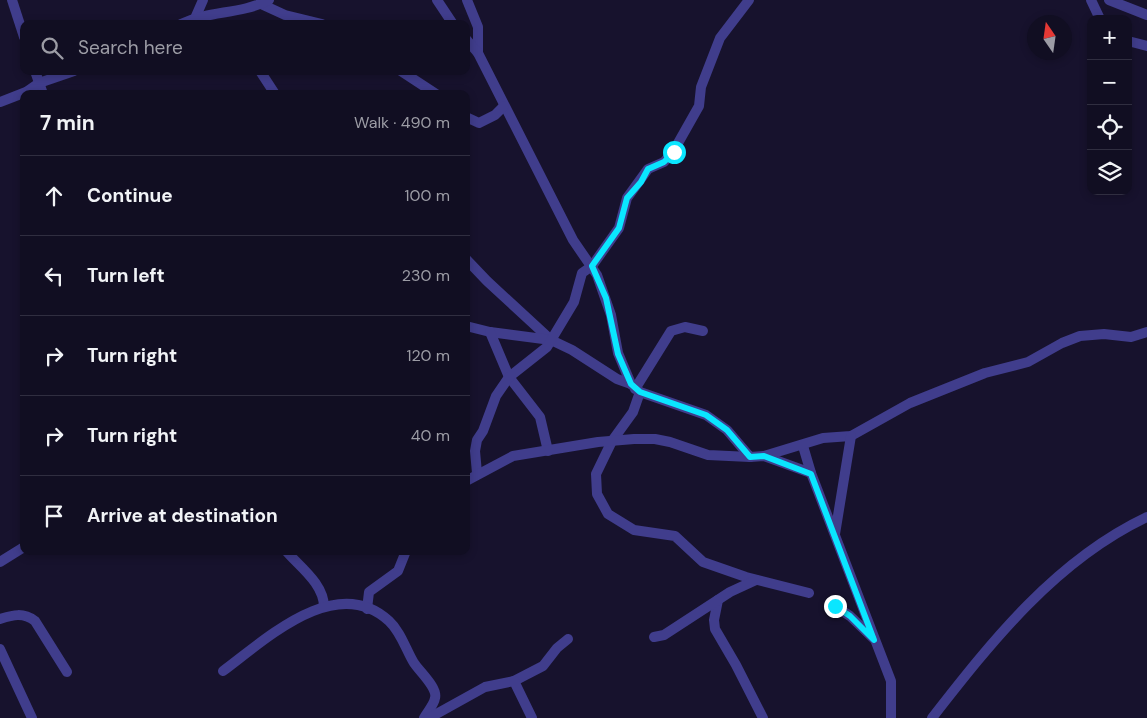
<!DOCTYPE html>
<meta charset="utf-8">
<style>
:root{--surface:#110e22;--page:#1e1c2f;--text:#f1f3f6;--muted:#9c9ca5;--line:#302e40}
body{margin:0;font-family:"DM Sans",sans-serif;background:var(--page);color:var(--text)}
.controls{position:absolute;right:15px;top:15px;display:grid;overflow:hidden;border-radius:10px;box-shadow:0 2px 8px #0003}
.controls button{width:45px;height:45px;display:grid;place-items:center;padding:0;border:0;border-bottom:1px solid var(--line);background:var(--surface);color:var(--text);font:25px sans-serif}
.compass{position:absolute;left:1027px;top:15px;width:45px;height:45px;border-radius:50%;background:var(--surface);box-shadow:0 2px 8px #0003;rotate:347deg}
.stop{position:absolute;width:15px;height:15px;margin:-11px;border:4px solid #0ae6ff;border-radius:50%;background:#fff}
.stop.end{background:#0ae6ff;border-color:#fff;box-shadow:0 1px 5px #0008}
.list{margin:0;padding:0;list-style:none}
h2{display:flex;justify-content:space-between;align-items:center;height:65px;margin:0;padding:0 20px;font-size:21px}
h2 small{font-size:16px;font-weight:400;color:var(--muted)}
.list li{display:grid;grid-template-columns:32px 1fr auto;gap:15px;align-items:center;box-sizing:border-box;height:80px;padding:0 20px;border-top:1px solid var(--line)}
.list b{display:block;font-size:19px;white-space:nowrap}
.list em{font-size:16px;font-style:normal;color:var(--muted)}
.icon{flex:none;width:28px;height:28px;fill:none;stroke:currentColor;stroke-width:2;stroke-linecap:round;stroke-linejoin:round}
.map{position:relative;flex:none;width:1147px;height:718px;overflow:hidden}
.search{position:absolute;background:var(--surface);box-shadow:0 2px 8px #0003;left:20px;top:20px;width:450px;height:55px;display:flex;align-items:center;gap:12px;box-sizing:border-box;padding:0 18px;border-radius:10px;color:var(--muted);font-size:19px}
.panel{position:absolute;background:var(--surface);box-shadow:0 2px 8px #0003;left:20px;top:90px;width:450px;height:465px;border-radius:10px}
.map>svg:first-child{display:block}
.lines{fill:none;stroke-linecap:round;stroke-linejoin:round}
.minor{stroke:#403d8c;stroke-width:10}
.route{stroke:#0ae6ff;stroke-width:6}
</style>
<div class="map">
<svg width="1147" height="718" viewBox="0 0 1147 718">
<rect width="100%" height="100%" fill="#17122d"/>
<g class="lines">
<!-- minor -->
<g class="minor">
<polyline points="12,0 24,37"/>
<polyline points="437,0 453,24"/>
<polyline points="467,0 478,27 478,53"/>
<polyline points="1091,0 1100,19"/>
<polyline points="1109,0 1147,15"/>
<polyline points="261,4 285,15 322,24"/>
<polyline points="196,16 203,0"/>
<path d="M181 24C210 10 239 15 269 0"/>
<polyline points="466,39 478,53 573,240 597,275 611,315 618,353 631,384 640,392 706,415 727,430 750,457 764,456 811,473 891,681 891,718"/>
<polyline points="1128,41 1147,46"/>
<polyline points="35,71 43,94"/>
<polyline points="260,71 275,94"/>
<polyline points="401,71 436,94"/>
<polyline points="0,102 26,92 39,83 74,71"/>
<polyline points="466,117 479,123 495,115 504,106"/>
<polyline points="466,259 487,281 551,340"/>
<polyline points="466,326 490,332 551,340 572,350 617,379 631,384"/>
<polyline points="490,332 509,377 540,417 548,451"/>
<polyline points="635,389 671,331 685,327 703,331"/>
<polyline points="640,392 633,412 612,441 596,474 597,494 608,514 634,530 675,536 703,562 746,577 809,593"/>
<polyline points="803,446 811,473"/>
<polyline points="764,456 823,438 851,436 910,403 985,373 1028,362 1062,343 1080,336 1104,334 1131,337 1147,332"/>
<polyline points="477,473 475,451 477,440 483,431 496,396 509,377 547,347 574,302 582,273 592,266 619,228 627,198 648,169 664,162 673,152 699,106 701,87 720,38 749,0"/>
<polyline points="466,481 513,456 598,442 634,439 655,439 670,442 708,455 750,457"/>
<polyline points="835,534 851,436"/>
<path d="M287 552C300 567 324 584 324 607"/>
<polyline points="0,562 24,547"/>
<polyline points="718,600 714,620 715,629 736,665 763,718"/>
<polyline points="835,606 850,616 874,639"/>
<polyline points="367,609 369,592 398,571 406,551"/>
<path d="M0 619C13 615 23 612 35 621L67 672"/>
<polyline points="654,637 664,635 730,592 756,580"/>
<polyline points="0,649 32,718"/>
<path d="M223 671C265 640 336 572 389 621 401 632 406 650 414 663 420 672 438 688 435 698 434 705 427 712 424 718"/>
<polyline points="514,681 543,666 557,648 568,639"/>
<polyline points="429,718 485,687 514,681 532,718"/>
<path d="M932 718C992 641 1056 560 1147 517"/>
</g>
</g>
<g class="lines">
<!-- route -->
<polyline class="route" points="674,152 664,162 648,169 641,182 627,198 619,228 592,266 606,298 618,354 631,384 640,392 706,415 727,430 750,457 764,456 811,474 874,640 850,616 835,606"/>
</g>
</svg>
<div class="controls">
<button>+</button>
<button>−</button>
<button><svg class="icon" aria-label="locate" viewBox="0 0 24 24"><circle cx="12" cy="12" r="6"/><path d="M12 2v4M12 18v4M2 12h4M18 12h4"/></svg></button>
<button><svg class="icon" aria-label="layers" viewBox="0 0 24 24"><path d="M12 4l9 5-9 5-9-5zM3 14l9 5 9-5"/></svg></button>
</div>
<svg class="compass" viewBox="-18 -18 36 36"><path d="M0-13l5 13h-10z" fill="#e53935"/><path d="M0 13l5-13h-10z" fill="#9c9ca5"/></svg>
<div class="stop" style="left:674px;top:152px"></div>
<div class="stop end" style="left:835px;top:606px"></div>
<div class="search"><svg class="icon" aria-label="search" viewBox="0 0 24 24"><circle cx="10" cy="10" r="6"/><path d="M15 15l6 6"/></svg>Search here</div>
<section class="panel">
<h2>7 min<small>Walk · 490 m</small></h2>
<ul class="list">
<li><svg class="icon" aria-label="ahead" viewBox="0 0 24 24"><path d="M12 20V5M6 11l6-6 6 6"/></svg><div><b>Continue</b></div><em>100 m</em></li>
<li><svg class="icon" aria-label="left" viewBox="0 0 24 24"><path d="M17 20v-9H6M10 6l-5 5 5 5"/></svg><div><b>Turn left</b></div><em>230 m</em></li>
<li><svg class="icon" aria-label="right" viewBox="0 0 24 24"><path d="M7 20v-9h11M14 6l5 5-5 5"/></svg><div><b>Turn right</b></div><em>120 m</em></li>
<li><svg class="icon" aria-label="right" viewBox="0 0 24 24"><path d="M7 20v-9h11M14 6l5 5-5 5"/></svg><div><b>Turn right</b></div><em>40 m</em></li>
<li><svg class="icon" aria-label="arrive" viewBox="0 0 24 24"><path d="M6 21V4h12l-3 4 3 4H6"/></svg><div><b>Arrive at destination</b></div></li>
</ul>
</section>
</div>
